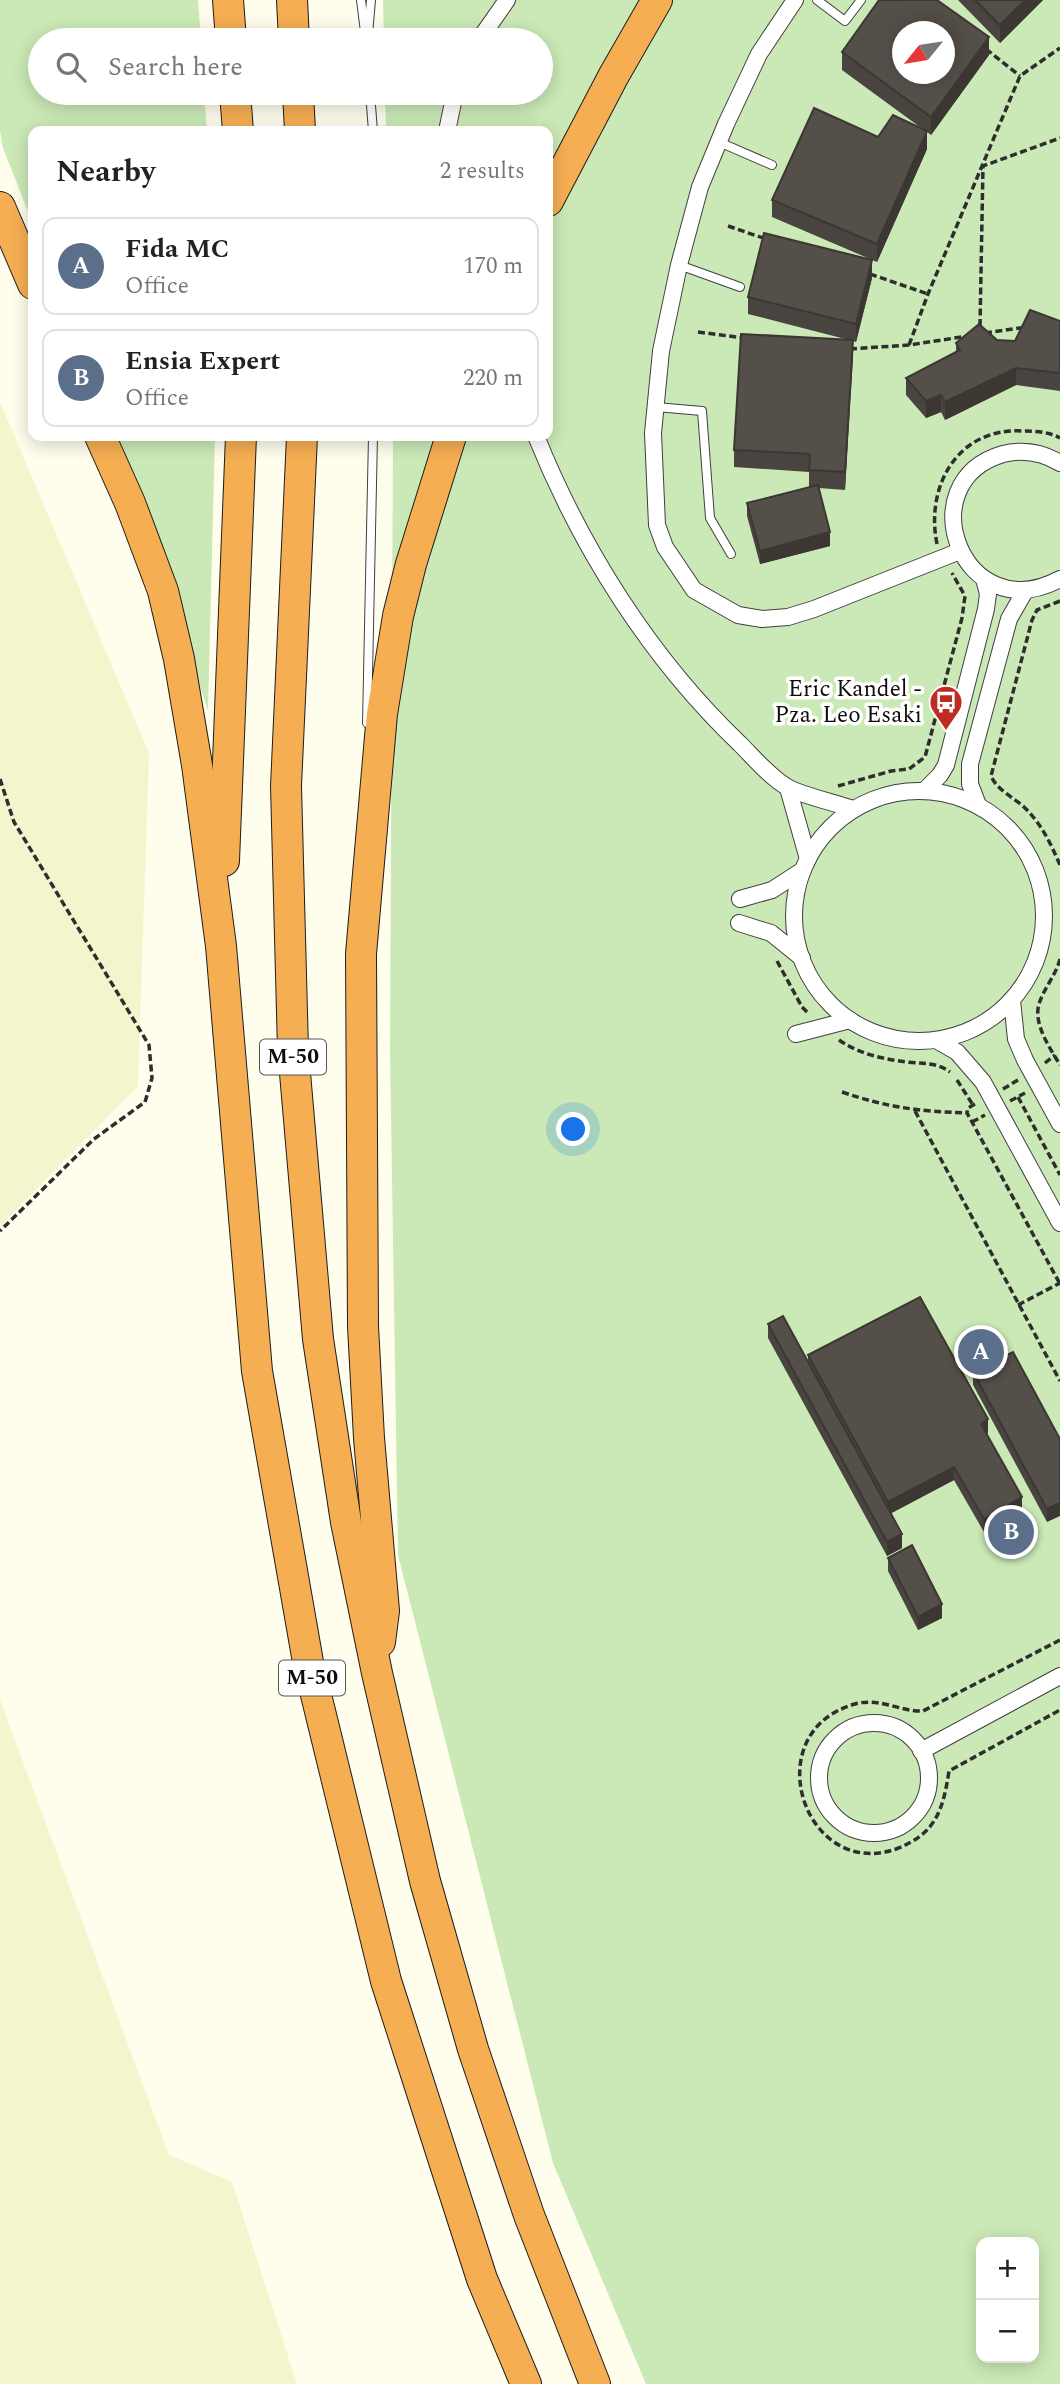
<!DOCTYPE html>
<meta charset="utf-8">
<style>
:root{--surface:#fff;--page:#f2f2f2;--text:#222;--muted:#767676;--line:#e0e0e0;--accent:#be2c23}
body{margin:0;font-family:Spectral,serif;background:var(--page);color:var(--text)}
.controls{position:absolute;right:21px;bottom:21px;display:grid;overflow:hidden;border-radius:14px;box-shadow:0 4px 18px #0003}
.controls button{width:63px;height:63px;display:grid;place-items:center;padding:0;border:0;border-bottom:2px solid var(--line);background:var(--surface);color:var(--text);font:35px sans-serif}
.compass{position:absolute;left:892px;top:21px;width:63px;height:63px;border-radius:50%;background:var(--surface);box-shadow:0 4px 18px #0003;rotate:240deg}
.you{position:absolute;left:574px;top:1130px;width:24px;height:24px;margin:-18px;border:5px solid #fff;border-radius:50%;background:#1a73e8;box-shadow:0 0 0 10px #1a73e833}
.badge{display:grid;place-items:center;width:46px;height:46px;border-radius:50%;background:var(--accent);color:#fff;font-size:23px;font-weight:700}
.pin{position:absolute;translate:-50% -50%;border:4px solid #fff;box-shadow:0 2px 7px #0006}
.list{margin:0;padding:0;list-style:none}
h2{display:flex;justify-content:space-between;align-items:center;height:91px;margin:0;padding:0 28px;font-size:30px}
h2 small{font-size:23px;font-weight:400;color:var(--muted)}
.list li{display:grid;grid-template-columns:46px 1fr auto;gap:21px;align-items:center;box-sizing:border-box;height:98px;margin:0 14px 14px;padding:0 14px;border:2px solid var(--line);border-radius:14px}
.list b{display:block;font-size:26px;white-space:nowrap}
.list p{margin:0;font-size:23px;white-space:nowrap;color:var(--muted)}
.list em{font-size:23px;font-style:normal;color:var(--muted)}
.icon{flex:none;width:38px;height:38px;fill:none;stroke:currentColor;stroke-width:2;stroke-linecap:round;stroke-linejoin:round}
.map{position:relative;flex:none;width:1060px;height:2384px;overflow:hidden}
.search{position:absolute;background:var(--surface);box-shadow:0 4px 18px #0003;left:28px;top:28px;width:525px;height:77px;display:flex;align-items:center;gap:18px;box-sizing:border-box;padding:0 24px;border-radius:38px;color:var(--muted);font-size:26px}
.panel{position:absolute;background:var(--surface);box-shadow:0 4px 18px #0003;left:28px;top:126px;width:525px;height:315px;border-radius:14px}
.map>svg:first-child{display:block}
.farmland{fill:#f4f5cc}
.green{fill:#cbe9b6;fill-rule:evenodd}
.lines{fill:none;stroke-linecap:round;stroke-linejoin:round}
.service-casing{stroke:#3f3f3f;stroke-width:10}
.minor-casing{stroke:#3f3f3f;stroke-width:18}
.motorway-casing{stroke:#1d1d1d;stroke-width:32}
.path{stroke:#2e2e2e;stroke-width:3.5;stroke-dasharray:7 3.5;stroke-linecap:butt}
.service{stroke:#fff;stroke-width:8}
.minor{stroke:#fff;stroke-width:16}
.motorway{stroke:#f6ae53;stroke-width:30}
.wall{fill:#49443f}
.shaded-wall{fill:#3c3733}
.building{fill:#554f49;stroke:#3c3733;stroke-width:2;fill-rule:evenodd}
.labels{text-anchor:middle;dominant-baseline:central;stroke-width:7;stroke-linejoin:round;paint-order:stroke}
.shield{fill:#fff;stroke:#555;stroke-width:2}
.shield-label{font-size:21px;font-weight:bold;fill:#0c0c0c}
.poi-label{font-size:23px;fill:#0c0c0c;stroke:#fff;text-anchor:end}
</style>
<div class="map">
<svg width="1060" height="2384" viewBox="0 0 1060 2384">
<rect width="100%" height="100%" fill="#fffdec"/>
<!-- farmland -->
<g class="farmland">
<polygon points="0,402 149,753 138,1086 0,1226"/>
<polygon points="0,1700 169,2155 232,2182 297,2384 0,2384"/>
</g>
<!-- green -->
<g class="green">
<polygon points="0,0 198,0 201,40 40,40 40,93 204,93 207,131 33,131 33,224 3,148 0,131"/>
<path d="M383 0H1060V2384H646L553 2163 398 1555 390 1052 393 436H548V131H386L385 93H541V40H384ZM902 32H944V74H902ZM981 2242H1034V2358H981Z"/>
<polygon points="113,436 215,436 208,710"/>
</g>
<g class="lines">
<defs>
<g id="service">
<polyline points="361,0 366,40"/>
<polyline points="817,0 845,21 861,0"/>
<polyline points="368,34 371,0"/>
<polyline points="370,93 373,131"/>
<polyline points="719,142 772,165"/>
<polyline points="679,265 740,287"/>
<polyline points="656,407 702,411 710,518 731,554"/>
<polyline points="367,723 373,436"/>
</g>
<g id="minor">
<polyline points="795,0 759,54 726,124 700,187 679,265 661,351 653,433 657,525 665,547 694,590 738,615 762,619 788,617 814,609 960,551"/>
<polyline points="479,40 507,0"/>
<polyline points="447,131 455,93"/>
<path d="M536 436C582 550 651 659 740 744 754 758 770 777 787 787 800 795 836 803 853 809"/>
<path d="M1060 463C1042 452 1023 449 1003 454 907 482 963 631 1060 579"/>
<polyline points="788,788 808,859"/>
<circle cx="919" cy="916" r="125"/>
<polyline points="924,791 940,775 946,765 986,609 988,594 984,579"/>
<polyline points="978,805 970,784 970,764 1009,619 1025,591"/>
<polyline points="740,899 772,890 803,870"/>
<polyline points="739,923 771,933 802,958"/>
<polyline points="1012,1000 1016,1039 1025,1060 1060,1124"/>
<polyline points="796,1034 850,1020"/>
<polyline points="936,1040 957,1052 983,1082 1060,1223"/>
<circle cx="874" cy="1778" r="55"/>
<polyline points="921,1751 1060,1676"/>
</g>
<g id="motorway">
<polyline points="228,0 231,40"/>
<polyline points="292,0 294,40"/>
<polyline points="235,93 238,131"/>
<polyline points="298,93 300,131"/>
<polyline points="548,201 614,75 657,0"/>
<polyline points="0,207 33,284"/>
<polyline points="100,436 130,503 163,591 179,659 197,765 221,946 257,1371 308,1662 386,1981 482,2279 526,2384"/>
<polyline points="302,436 286,786 293,1050 318,1339 346,1522 377,1673 425,1881 473,2049 529,2215 595,2384"/>
<polyline points="224,861 241,436"/>
<polyline points="380,1642 384,1611 369,1438 363,1326 361,954 382,714 398,616 411,564 451,436"/>
</g>
</defs>
<!-- service casing -->
<use href="#service" class="service-casing"/>
<!-- minor casing -->
<use href="#minor" class="minor-casing"/>
<!-- motorway casing -->
<use href="#motorway" class="motorway-casing"/>
<!-- path -->
<g class="path">
<polyline points="986,49 1020,76"/>
<polyline points="728,226 766,239"/>
<polyline points="870,274 928,294"/>
<polyline points="980,326 983,166 1060,138"/>
<polyline points="698,332 744,338"/>
<polyline points="985,333 1026,327"/>
<polyline points="909,345 928,294 1020,76 1060,48"/>
<polyline points="850,349 909,345 968,336"/>
<path d="M937 544C925 486 958 427 1023 431 1036 431 1049 432 1060 438"/>
<path d="M1060 601 1037 610 1032 620 991 776C997 790 1013 797 1024 807 1041 823 1051 844 1060 865"/>
<polyline points="0,779 14,822 149,1045 152,1078 145,1102 94,1139 0,1231"/>
<polyline points="838,786 891,771 909,769 925,757 962,618 965,596 952,573"/>
<path d="M1060 959C1056 975 1044 988 1039 1004 1033 1024 1050 1048 1060 1065"/>
<polyline points="777,961 802,1007 809,1014"/>
<path d="M839 1040C859 1054 883 1059 907 1062 923 1064 937 1062 950 1072"/>
<polyline points="1045,1063 1055,1055"/>
<polyline points="957,1080 973,1105"/>
<polyline points="1003,1089 1018,1080"/>
<path d="M842 1092C889 1108 918 1111 967 1113"/>
<polyline points="1018,1097 1060,1175"/>
<polyline points="1010,1101 1025,1093"/>
<polyline points="975,1104 968,1108 967,1113 972,1122 1060,1284"/>
<polyline points="915,1111 1060,1381"/>
<polyline points="972,1122 985,1115"/>
<polyline points="1018,1305 1060,1283"/>
<path d="M1060 1640 923 1711C901 1712 879 1697 855 1704 755 1732 804 1881 896 1849 936 1834 943 1810 949 1771L1060 1710"/>
</g>
<!-- service -->
<use href="#service" class="service"/>
<!-- minor -->
<use href="#minor" class="minor"/>
<!-- motorway -->
<use href="#motorway" class="motorway"/>
</g>
<!-- wall -->
<g class="wall">
<polygon points="958,0 1043,0 1000,43"/>
<polygon points="842,52 989,55 931,135 927,132 927,149 877,262 772,217 772,200 924,130 842,70"/>
<polygon points="872,278 856,342 853,341 845,490 819,488 830,546 760,564 747,516 747,503 809,487 809,472 734,467 734,450 849,340 748,314 748,297"/>
<polygon points="1060,321 1060,391 1016,385 945,420 941,412 926,418 906,395 906,378 956,352 956,343 997,340 1015,341"/>
<polygon points="768,1324 808,1362 808,1355 988,1433 986,1434 1022,1511 984,1532 954,1480 891,1513 902,1548 887,1556 768,1338"/>
<polygon points="973,1372 1060,1439 1047,1522 973,1385"/>
<polygon points="888,1558 942,1618 918,1630 888,1571"/>
</g>
<!-- shaded-wall -->
<g class="shaded-wall">
<polygon points="1025,0 1043,0 1000,43 1000,25"/>
<polygon points="989,37 989,55 931,135 931,117"/>
<polygon points="927,131 927,149 877,262 877,244"/>
<polygon points="872,260 872,278 856,342 856,324"/>
<polygon points="853,340 853,358 845,490 845,472"/>
<polygon points="1016,368 1016,385 945,420 945,402"/>
<polygon points="941,395 941,412 926,418 926,401"/>
<polygon points="830,532 830,546 760,564 760,551"/>
<polygon points="988,1419 988,1433 981,1437 981,1424"/>
<polygon points="954,1467 954,1480 888,1515 888,1502"/>
<polygon points="1022,1497 1022,1511 984,1532 984,1519"/>
<polygon points="1060,1503 1060,1516 1047,1522 1047,1509"/>
<polygon points="902,1534 902,1548 887,1556 887,1542"/>
<polygon points="942,1604 942,1618 918,1630 918,1617"/>
</g>
<!-- building -->
<g class="building">
<path d="M879 0H937L989 37 931 117 842 52ZM902 32H944V74H902Z"/>
<polygon points="975,0 1025,0 1000,25"/>
<polygon points="814,108 878,137 893,115 927,131 877,244 772,200"/>
<polygon points="764,233 872,260 856,324 748,297"/>
<polygon points="1030,310 1060,321 1060,373 1016,368 945,402 941,395 926,401 906,378 960,350 956,343 979,324 997,340 1015,341"/>
<polygon points="741,334 853,340 845,472 809,470 810,454 734,450"/>
<polygon points="818,485 830,532 760,551 747,503"/>
<polygon points="920,1297 988,1419 981,1424 1022,1497 984,1519 954,1467 888,1502 808,1355"/>
<polygon points="783,1316 902,1534 887,1542 768,1324"/>
<polygon points="1013,1352 1060,1439 1060,1503 1047,1509 973,1372"/>
<polygon points="912,1545 942,1604 918,1617 888,1558"/>
</g>
<!-- icons -->
<defs>
<symbol id="bus-pin" viewBox="-11 -11 22 30"><path d="M0 17L-7.5 6A9.5 9.5 0 1 1 7.5 6Z" fill="#be2c23" stroke="#fff"/><path d="M-5-6H5V4H4V6H2V4H-2V6H-4V4H-5ZM-3.5-4V0h7V-4ZM-3.5 1.2v1.5H-2V1.2ZM2 1.2v1.5H3.5V1.2Z" fill="#fff"/></symbol>
</defs>
<g fill-rule="evenodd">
<use href="#bus-pin" x="927" y="683" width="38" height="52"/>
</g>
<g class="labels">
<!-- shield labels -->
<g class="shield">
<rect x="260" y="1039.5" width="66" height="35" rx="5"/>
<rect x="279" y="1660.5" width="66" height="35" rx="5"/>
</g>
<g class="shield-label">
<text x="293" y="1057">M-50</text>
<text x="312" y="1678">M-50</text>
</g>
<!-- poi labels -->
<g class="poi-label">
<text x="922" y="689">Eric Kandel -<tspan x="922" dy="26">Pza. Leo Esaki</tspan></text>
</g>
</g>
</svg>
<div class="controls">
<button>+</button>
<button>−</button>
</div>
<svg class="compass" viewBox="-18 -18 36 36"><path d="M0-13l5 13h-10z" fill="#e53935"/><path d="M0 13l5-13h-10z" fill="#767676"/></svg>
<div class="you"></div>
<div class="pin badge" style="left:981px;top:1352px;background:#5c6f8a">A</div>
<div class="pin badge" style="left:1011px;top:1532px;background:#5c6f8a">B</div>
<div class="search"><svg class="icon" aria-label="search" viewBox="0 0 24 24"><circle cx="10" cy="10" r="6"/><path d="M15 15l6 6"/></svg>Search here</div>
<section class="panel">
<h2>Nearby<small>2 results</small></h2>
<ul class="list">
<li><span class="badge" style="background:#5c6f8a">A</span><div><b>Fida MC</b><p>Office</p></div><em>170 m</em></li>
<li><span class="badge" style="background:#5c6f8a">B</span><div><b>Ensia Expert</b><p>Office</p></div><em>220 m</em></li>
</ul>
</section>
</div>
